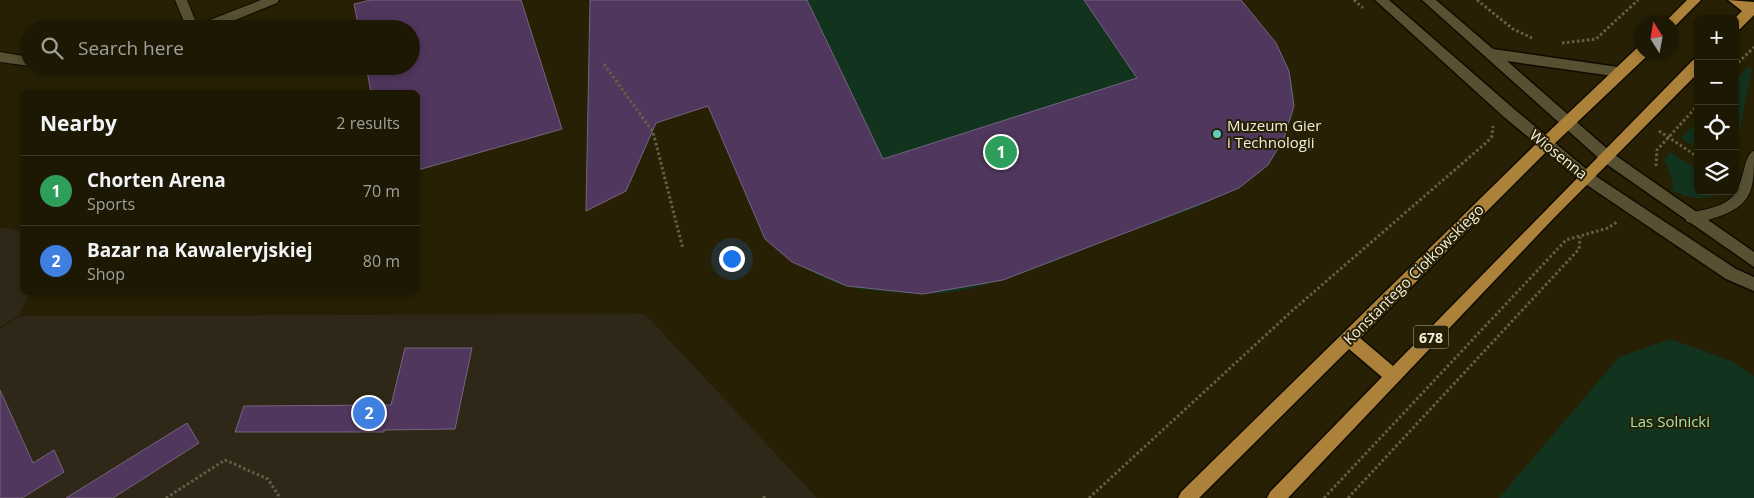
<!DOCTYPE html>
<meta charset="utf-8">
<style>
:root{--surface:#1d1803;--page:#25210d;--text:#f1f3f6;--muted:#a0a09a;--line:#3b3725;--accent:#db2777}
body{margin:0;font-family:"Open Sans",sans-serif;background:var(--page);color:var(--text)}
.controls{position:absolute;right:15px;top:15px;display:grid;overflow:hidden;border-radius:8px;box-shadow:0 2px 8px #0003}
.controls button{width:45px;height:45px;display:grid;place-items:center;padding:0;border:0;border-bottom:1px solid var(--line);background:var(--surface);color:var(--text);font:25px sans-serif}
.compass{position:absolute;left:1634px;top:15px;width:45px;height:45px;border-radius:50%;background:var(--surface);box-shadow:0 2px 8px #0003;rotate:349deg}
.you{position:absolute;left:731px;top:258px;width:18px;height:18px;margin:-12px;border:4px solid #fff;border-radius:50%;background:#1a73e8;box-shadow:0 0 0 8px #1a73e833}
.badge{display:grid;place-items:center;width:32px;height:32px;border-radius:50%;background:var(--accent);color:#fff;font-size:16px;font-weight:700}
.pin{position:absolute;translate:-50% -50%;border:2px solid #fff;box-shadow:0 1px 5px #0006}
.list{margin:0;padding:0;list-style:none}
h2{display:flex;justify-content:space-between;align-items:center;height:65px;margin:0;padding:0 20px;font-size:21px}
h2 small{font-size:16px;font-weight:400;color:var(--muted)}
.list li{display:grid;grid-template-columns:32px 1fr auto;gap:15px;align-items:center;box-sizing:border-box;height:70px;padding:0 20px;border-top:1px solid var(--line)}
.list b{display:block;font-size:19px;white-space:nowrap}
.list p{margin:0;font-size:16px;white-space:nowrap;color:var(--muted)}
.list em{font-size:16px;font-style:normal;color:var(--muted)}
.icon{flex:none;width:28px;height:28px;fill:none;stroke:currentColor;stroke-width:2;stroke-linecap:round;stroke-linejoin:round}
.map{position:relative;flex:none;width:1754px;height:498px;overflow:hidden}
.search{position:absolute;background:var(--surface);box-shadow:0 2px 8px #0003;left:20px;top:20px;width:400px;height:55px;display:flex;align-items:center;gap:12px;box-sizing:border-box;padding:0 18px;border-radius:28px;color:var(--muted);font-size:19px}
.panel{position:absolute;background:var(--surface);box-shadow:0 2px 8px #0003;left:20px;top:90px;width:400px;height:205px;border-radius:8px}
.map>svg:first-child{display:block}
.commercial{fill:#2f2717}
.green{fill:#12331e}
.building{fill:#50375d;stroke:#75647f}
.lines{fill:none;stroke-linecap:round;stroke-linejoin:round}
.lane-casing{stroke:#100a00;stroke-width:2}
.secondary-casing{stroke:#100a00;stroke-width:3}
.primary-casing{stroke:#100a00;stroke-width:3}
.path{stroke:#645f46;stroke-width:3;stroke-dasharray:2.5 2.5;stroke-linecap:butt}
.lane{fill:#575033;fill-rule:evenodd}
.secondary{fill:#575033;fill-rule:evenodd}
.primary{fill:#ac823a;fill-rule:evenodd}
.poi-dot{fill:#5bcebc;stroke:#272004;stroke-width:2}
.labels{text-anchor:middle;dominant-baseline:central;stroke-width:4;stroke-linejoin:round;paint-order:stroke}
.shield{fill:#272004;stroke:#b4b09c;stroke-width:1}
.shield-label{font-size:14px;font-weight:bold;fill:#f1eedd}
.poi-label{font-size:15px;fill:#f1eedd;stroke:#272004;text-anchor:start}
.street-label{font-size:15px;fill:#f1eedd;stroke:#272004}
.park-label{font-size:15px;fill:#9de3b1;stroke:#272004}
</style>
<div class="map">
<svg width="1754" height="498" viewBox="0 0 1754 498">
<rect width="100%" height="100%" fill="#272004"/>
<!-- commercial -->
<g class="commercial">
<polygon points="0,228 22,230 22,292 30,293 18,316 0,327"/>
<polygon points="645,314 817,498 0,498 0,329 20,316"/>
</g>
<!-- green -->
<g class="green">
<path d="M664 0H1241C1266 31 1296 63 1294 105 1293 120 1277 158 1266 167 1225 203 1167 217 1116 237 1060 258 981 296 921 294 903 293 863 291 846 286 816 278 789 259 765 239Z"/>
<polygon points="1747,68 1752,68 1735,155 1735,80"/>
<polygon points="1698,121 1698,149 1681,138"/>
<path d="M1670 152 1698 170V191H1723C1705 202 1689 199 1671 190L1674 185 1664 159Z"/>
<polygon points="1670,339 1731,361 1754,376 1754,498 1499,498 1619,357"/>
</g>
<!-- building -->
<g class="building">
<polygon points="371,0 521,0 562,129 418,170 418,92 371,92 366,66 411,66 411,29 359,29 354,4"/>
<polygon points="590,0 807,0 883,159 1137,78 1084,0 1241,0 1276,43 1289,71 1294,106 1284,138 1268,165 1239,188 1203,203 1003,280 923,294 847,286 792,262 765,239 708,106 656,123 626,191 586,211"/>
<polygon points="405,348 472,348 455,429 384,430 384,432 235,432 244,406 391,405"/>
<polygon points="0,390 33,463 54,450 64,472 22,498 0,498"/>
<polygon points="187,423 199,443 113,498 66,498"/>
</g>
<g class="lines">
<defs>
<g id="lane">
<polygon points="175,0 187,0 197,25 261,0 279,0 277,3 213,29 187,29"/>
<polygon points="0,52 29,57 30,66 0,62"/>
<path d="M50 66H107C98 78 64 73 52 69Z"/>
<path d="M1754 151C1754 189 1754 206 1714 218 1705 221 1695 225 1687 222L1685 218 1687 214C1702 209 1719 209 1731 198 1745 187 1742 155 1754 151Z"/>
</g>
<g id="secondary">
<polygon points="1375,0 1389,0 1514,109 1591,173 1736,269 1754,277 1754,291 1726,279 1581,181 1504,117"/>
<polygon points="1422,0 1436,0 1493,49 1625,68 1627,72 1620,77 1507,61 1612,153 1754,252 1754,267 1602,161"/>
</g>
<g id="primary">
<polygon points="1687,0 1701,0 1676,25 1672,27 1672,22 1665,22"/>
<polygon points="1728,0 1754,2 1754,15 1740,29 1735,31 1734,19 1742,11"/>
<polygon points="1642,47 1642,52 1648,52 1647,56 1550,148 1360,338 1393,366 1693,60 1698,59 1698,73 1553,219 1288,498 1267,498 1270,492 1382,377 1349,349 1199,498 1178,498 1181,492 1540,140 1637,48"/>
</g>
</defs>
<!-- lane casing -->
<use href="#lane" class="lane-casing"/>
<!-- secondary casing -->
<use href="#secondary" class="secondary-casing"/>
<!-- primary casing -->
<use href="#primary" class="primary-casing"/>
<!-- path -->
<g class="path">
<polyline points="1354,0 1363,8"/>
<polyline points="1477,0 1513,29 1532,38"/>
<polyline points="1562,43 1596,39 1638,0"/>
<polyline points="604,64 653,132 683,249"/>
<polyline points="1735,66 1754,47"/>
<polyline points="1659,131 1698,157"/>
<polyline points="1656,166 1657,150 1698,105"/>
<polyline points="166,498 225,460 268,479 280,498"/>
<polyline points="763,498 766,496"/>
<polyline points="1089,498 1293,310 1487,142 1492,136 1493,126"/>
<polyline points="1324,498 1566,240 1608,228 1617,222"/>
<polyline points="1348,498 1579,249 1580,237"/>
</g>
<!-- lane -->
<use href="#lane" class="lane"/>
<!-- secondary -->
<use href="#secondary" class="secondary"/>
<!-- primary -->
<use href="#primary" class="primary"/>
</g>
<!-- markers -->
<circle class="poi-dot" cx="1217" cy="134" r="5"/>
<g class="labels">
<!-- shield labels -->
<rect class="shield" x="1413.5" y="325.5" width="35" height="23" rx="4"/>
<g class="shield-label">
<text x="1431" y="337">678</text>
</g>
<!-- poi labels -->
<g class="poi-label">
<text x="1227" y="125">Muzeum Gier<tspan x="1227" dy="17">i Technologii</tspan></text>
</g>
<!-- street labels -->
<g class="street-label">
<text transform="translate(1559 154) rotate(39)">Wiosenna</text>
<text transform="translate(1413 274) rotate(-45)">Konstantego Ciołkowskiego</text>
</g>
<!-- park labels -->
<g class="park-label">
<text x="1670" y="421">Las Solnicki</text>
</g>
</g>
</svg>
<div class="controls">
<button>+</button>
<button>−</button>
<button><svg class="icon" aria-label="locate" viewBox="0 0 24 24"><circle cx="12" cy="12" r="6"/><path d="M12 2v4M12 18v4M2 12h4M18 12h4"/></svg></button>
<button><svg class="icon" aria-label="layers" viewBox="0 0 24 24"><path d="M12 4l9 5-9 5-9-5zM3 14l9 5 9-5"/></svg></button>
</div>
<svg class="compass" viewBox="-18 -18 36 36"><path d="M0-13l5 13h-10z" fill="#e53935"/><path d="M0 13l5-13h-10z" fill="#a0a09a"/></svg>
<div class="you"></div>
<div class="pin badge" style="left:1001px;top:152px;background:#2e9e5b">1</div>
<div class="pin badge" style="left:369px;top:413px;background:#3f7fe0">2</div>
<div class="search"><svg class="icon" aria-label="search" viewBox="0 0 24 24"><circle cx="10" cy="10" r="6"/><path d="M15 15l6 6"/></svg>Search here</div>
<section class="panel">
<h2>Nearby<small>2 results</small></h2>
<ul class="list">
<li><span class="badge" style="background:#2e9e5b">1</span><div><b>Chorten Arena</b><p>Sports</p></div><em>70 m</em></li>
<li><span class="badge" style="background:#3f7fe0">2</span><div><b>Bazar na Kawaleryjskiej</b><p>Shop</p></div><em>80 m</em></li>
</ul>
</section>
</div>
